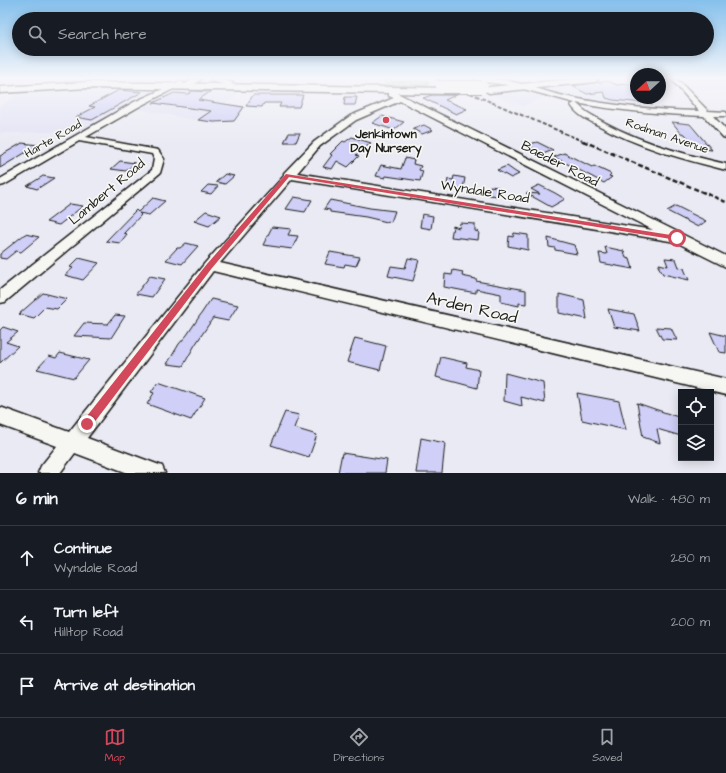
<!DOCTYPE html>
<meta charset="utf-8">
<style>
:root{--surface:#171b24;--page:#20242c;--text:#f1f3f6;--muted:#9ea1a6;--line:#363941;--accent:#d1495b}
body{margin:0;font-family:"Architects Daughter",sans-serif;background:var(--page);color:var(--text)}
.controls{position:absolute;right:12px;bottom:12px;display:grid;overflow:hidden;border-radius:0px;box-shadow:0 2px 10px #0003}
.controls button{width:36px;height:36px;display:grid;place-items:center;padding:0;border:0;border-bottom:1px solid var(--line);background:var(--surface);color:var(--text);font:20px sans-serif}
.compass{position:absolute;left:630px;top:68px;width:36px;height:36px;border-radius:50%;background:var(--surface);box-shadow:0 2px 10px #0003;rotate:249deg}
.stop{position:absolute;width:12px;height:12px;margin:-9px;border:3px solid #d1495b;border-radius:50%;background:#fff}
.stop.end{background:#d1495b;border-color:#fff;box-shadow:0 1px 4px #0008}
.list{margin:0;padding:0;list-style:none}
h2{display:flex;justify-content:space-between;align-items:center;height:52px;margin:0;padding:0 16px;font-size:17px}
h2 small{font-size:13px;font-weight:400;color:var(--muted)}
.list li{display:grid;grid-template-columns:26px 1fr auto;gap:12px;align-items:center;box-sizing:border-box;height:64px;padding:0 16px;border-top:1px solid var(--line)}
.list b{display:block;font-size:15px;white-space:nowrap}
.list p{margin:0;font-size:13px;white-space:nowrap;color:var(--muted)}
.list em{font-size:13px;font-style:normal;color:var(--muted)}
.icon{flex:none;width:22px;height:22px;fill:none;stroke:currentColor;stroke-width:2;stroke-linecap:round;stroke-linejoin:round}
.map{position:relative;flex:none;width:726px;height:473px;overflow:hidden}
.search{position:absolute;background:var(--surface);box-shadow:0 2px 10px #0003;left:12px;right:12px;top:12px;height:44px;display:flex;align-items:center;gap:10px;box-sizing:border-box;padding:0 14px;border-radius:22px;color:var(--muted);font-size:15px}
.sheet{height:244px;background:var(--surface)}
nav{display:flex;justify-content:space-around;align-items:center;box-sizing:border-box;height:56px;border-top:1px solid var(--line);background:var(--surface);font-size:11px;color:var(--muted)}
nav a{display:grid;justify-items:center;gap:2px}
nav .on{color:var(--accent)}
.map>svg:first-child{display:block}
.built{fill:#e2e2f5}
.green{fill:#c2e7a1;stroke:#6f825e}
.building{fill:#cfcff7;stroke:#1c1c1c}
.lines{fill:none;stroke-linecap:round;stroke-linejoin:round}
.minor-casing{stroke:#1c1c1c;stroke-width:3}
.major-casing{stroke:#1c1c1c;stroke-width:3}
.highway-casing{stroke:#1c1c1c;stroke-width:3}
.minor{fill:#f6f6f2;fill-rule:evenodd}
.major{fill:#f6f6f2;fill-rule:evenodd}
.highway{fill:#f6f6f2;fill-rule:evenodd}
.rail-far1{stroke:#1c1c1c;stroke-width:2;stroke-dasharray:4 2;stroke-linecap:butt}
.rail{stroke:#1c1c1c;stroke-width:2.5;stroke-dasharray:5 2.5;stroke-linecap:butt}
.highway-bridge-casing{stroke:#1c1c1c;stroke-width:14;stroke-linecap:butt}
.highway-bridge{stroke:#f6f6f2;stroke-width:12}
.route{fill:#d1495b}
.poi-dot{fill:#d1495b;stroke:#f6f6f2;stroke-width:1.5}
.labels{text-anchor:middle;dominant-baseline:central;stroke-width:3.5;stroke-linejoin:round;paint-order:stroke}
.far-poi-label{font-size:12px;font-weight:bold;fill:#1c1c1c;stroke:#f6f6f2}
.far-street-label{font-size:12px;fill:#1c1c1c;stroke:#f6f6f2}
.street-label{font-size:14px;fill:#1c1c1c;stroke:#f6f6f2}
.near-street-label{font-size:17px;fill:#1c1c1c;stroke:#f6f6f2}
</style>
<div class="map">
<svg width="726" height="473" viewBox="0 0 726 473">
<rect width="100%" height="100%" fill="#eaeaf4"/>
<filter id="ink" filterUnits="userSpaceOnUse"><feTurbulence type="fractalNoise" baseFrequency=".025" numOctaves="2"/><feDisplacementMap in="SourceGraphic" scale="8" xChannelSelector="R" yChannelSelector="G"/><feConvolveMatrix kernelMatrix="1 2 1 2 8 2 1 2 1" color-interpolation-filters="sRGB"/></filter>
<g filter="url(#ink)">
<!-- built -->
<g class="built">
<polygon points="226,79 333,79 332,83"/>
<polygon points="486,79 636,79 636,93 617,94 620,106 572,97 544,97 523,106 488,93 484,80"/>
<polygon points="660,79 726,79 726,91 689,88 678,90 660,91"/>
<polygon points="74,87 243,89 226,104 235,105 215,124 128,107 86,131 0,133 0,107 23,90"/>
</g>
<!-- green -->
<polygon class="green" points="385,79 390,79 392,82 428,81 428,85 388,85 386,84"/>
<!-- building -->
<g class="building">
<polygon points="608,81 617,85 636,83 636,98 643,98 653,104 613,100 606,98 604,92 587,94 572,86"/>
<polygon points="119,90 142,92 92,120 76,117 95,107 89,106"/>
<polygon points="193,91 210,92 198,100 244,107 234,121 214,122 198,120 211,111 153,103 174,93 188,94"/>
<polygon points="253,95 303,95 299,107 279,107 281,103 264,103 262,107 246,106"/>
<polygon points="432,95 456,95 445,100 467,109 456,114 423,98"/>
<polygon points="345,97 357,97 355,105 344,105"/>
<polygon points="382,116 404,122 394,130 372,123"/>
<polygon points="672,122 690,124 712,150 696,148 685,134 681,133"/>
<polygon points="424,125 433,130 422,134 413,129"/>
<polygon points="289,133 300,133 296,142 284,142"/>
<polygon points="352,137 371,143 356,155 359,156 348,167 337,161 332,169 323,167 332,155 330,154 343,141 345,142"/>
<polygon points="537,142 553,150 543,154 527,145"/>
<polygon points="22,143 38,145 0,168 0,156"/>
<polygon points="564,153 592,167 594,166 611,174 609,176 612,177 604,183 554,157"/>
<polygon points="405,158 414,160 413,164 421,166 419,170 423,171 420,181 386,176 385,178 376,176 381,165 401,169"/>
<polygon points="120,161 135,163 126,171 111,169"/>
<polygon points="507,166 514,171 519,174 511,178 497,170"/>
<polygon points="225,174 234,176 225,184 216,182"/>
<polygon points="43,176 54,178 37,189 27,186"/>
<polygon points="454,176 465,178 463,189 447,186 448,179 453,180"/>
<polygon points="208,185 218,186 211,194 201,192"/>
<polygon points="539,185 555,193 565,199 551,207 526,193 540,194 531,189"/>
<polygon points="490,186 498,187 498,196 489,195"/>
<polygon points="294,197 312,200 305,212 286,209"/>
<polygon points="153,198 165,201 149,215 139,213 141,215 124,233 127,234 120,243 106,241 136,210 138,212"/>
<polygon points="330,200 370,208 395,211 391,222 388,221 387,222 366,217 330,212 330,210 324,209"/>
<polygon points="70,204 83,206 59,225 46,222"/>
<polygon points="676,206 706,221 698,227 667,211"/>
<polygon points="206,211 221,216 209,226 194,221"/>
<polygon points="422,214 433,216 431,229 420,227"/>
<polygon points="460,223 475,224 475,231 479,232 478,240 451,237 453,226 459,228"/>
<polygon points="272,227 291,229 288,235 298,236 292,249 263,245"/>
<polygon points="514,233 528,235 528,250 508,246 509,236 513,237"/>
<polygon points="25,234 39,237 21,252 16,251 6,259 0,258 0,254"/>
<polygon points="548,238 574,245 577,254 555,250 555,248 549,247"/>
<polygon points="186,243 198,246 182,264 166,260 177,248 180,248"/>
<polygon points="605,247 624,251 626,258 630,259 633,269 601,263 599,253 607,254"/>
<polygon points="330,252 360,257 356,266 345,264 344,267 325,264"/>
<polygon points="79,258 99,263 83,280 65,275 73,268 70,267"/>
<polygon points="408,258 419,260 413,281 388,276 391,266 405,268"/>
<polygon points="665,258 676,259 679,267 684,268 685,271 689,280 663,274 658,266 660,266 659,264 668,266"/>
<polygon points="453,270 463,272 462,276 476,279 476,281 526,290 526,304 519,303 519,306 501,302 501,294 476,289 476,293 444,287 445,274 452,275"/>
<polygon points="150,276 165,279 152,297 136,294"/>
<polygon points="43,293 67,299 57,309 45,307 34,318 19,314"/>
<polygon points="559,294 584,300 587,319 559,313"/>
<polygon points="211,299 238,305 228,321 213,318 195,345 183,366 167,364 179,344 187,335"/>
<polygon points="608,309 634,314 640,331 614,327"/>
<polygon points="115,315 125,316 111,338 74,336 84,323 108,324"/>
<polygon points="3,327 18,332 6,342 18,346 0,363 0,330"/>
<polygon points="656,327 671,328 677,340 662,339"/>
<polygon points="710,332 726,336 726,353 719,352"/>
<polygon points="355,338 386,346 380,370 347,362"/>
<polygon points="60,353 89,360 74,378 37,369 49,356 56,358"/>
<polygon points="441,357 467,363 466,367 479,370 477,388 436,377"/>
<polygon points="505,373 543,383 545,403 521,397 522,406 504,401"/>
<polygon points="158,382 205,398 191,420 147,404 154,393 151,392"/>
<polygon points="577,393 619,401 626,430 582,420"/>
<polygon points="637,403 681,418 681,436 657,429 660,443 643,437"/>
<polygon points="285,412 299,415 294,428 317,435 309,457 271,445"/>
<polygon points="421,438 445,443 442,473 416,473"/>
<polygon points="342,453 387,460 385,473 338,473"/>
</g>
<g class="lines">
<defs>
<g id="minor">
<path d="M474 79C505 74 538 91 569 97 612 106 655 110 699 111L671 79H677L708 111 726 112V116H713L726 130V138L723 137 704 116C660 114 619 111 576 103 580 106 583 110 588 113 630 139 678 153 726 164V170C682 159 638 147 598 125 588 120 577 115 571 105L575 103 509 85 477 81Z"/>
<polygon points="181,81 183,82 183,84 140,106 86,137 158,150 164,159 160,173 5,302 0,303 0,290 152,170 154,159 152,154 79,141 4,185 0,186 0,179 134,102"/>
<path d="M389 92H395L726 256V267L676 242 292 179 220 263 726 379V395L213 271 87 438 162 466 165 473H128L75 453 60 473H38L41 466 57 446 0 425V407L69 432 205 263 284 176V173L314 142 350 116 394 98 389 96ZM400 101 653 230 297 173 320 146 356 120Z"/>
</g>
<g id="major">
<polygon points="192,79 201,79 189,89 183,89 182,87"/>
<polygon points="211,79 223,79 233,83 229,86 212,81"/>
</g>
<g id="highway">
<polygon points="572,79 599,79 594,82 489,93 484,90 489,87"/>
<polygon points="88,82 455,88 460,91 455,94 88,88 0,93 0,87"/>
</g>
</defs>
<!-- minor casing -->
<use href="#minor" class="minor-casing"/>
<!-- major casing -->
<use href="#major" class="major-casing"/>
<!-- highway casing -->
<use href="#highway" class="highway-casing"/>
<!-- minor -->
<use href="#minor" class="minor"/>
<!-- major -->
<use href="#major" class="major"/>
<!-- highway -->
<use href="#highway" class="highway"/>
<!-- rail-far1 -->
<polyline class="rail-far1" points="437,79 585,142"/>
<!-- rail -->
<polyline class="rail" points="583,141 726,202"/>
<defs>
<polyline id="highway-bridge" points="442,87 482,87"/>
</defs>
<!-- highway-bridge casing -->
<use href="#highway-bridge" class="highway-bridge-casing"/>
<!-- highway-bridge -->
<use href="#highway-bridge" class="highway-bridge"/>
</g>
</g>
<!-- sky -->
<linearGradient id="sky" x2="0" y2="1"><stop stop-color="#85c0ec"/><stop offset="0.54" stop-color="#f6f6fa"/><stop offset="1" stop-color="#f6f6fa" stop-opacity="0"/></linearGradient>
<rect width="726" height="145" fill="url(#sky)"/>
<!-- route -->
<polygon class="route" points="286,174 677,236 680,238 677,240 289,177 212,268 90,428 87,429 83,428 82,424 83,421 207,264"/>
<!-- markers -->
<circle class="poi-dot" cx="386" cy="120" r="4"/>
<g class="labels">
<!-- far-poi labels -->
<g class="far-poi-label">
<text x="386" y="134">Jenkintown<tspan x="386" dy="14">Day Nursery</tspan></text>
</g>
<!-- far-street labels -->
<g class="far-street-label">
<text transform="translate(667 136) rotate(19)">Rodman Avenue</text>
<text transform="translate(53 139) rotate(-30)">Harte Road</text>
</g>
<!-- street labels -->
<g class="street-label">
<text transform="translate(560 164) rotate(27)">Baeder Road</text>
<text transform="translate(107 192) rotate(-40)">Lambert Road</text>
<text transform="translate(485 192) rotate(9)">Wyndale Road</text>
</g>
<!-- near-street labels -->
<g class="near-street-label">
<text transform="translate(472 308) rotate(13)">Arden Road</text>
</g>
</g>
</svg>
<div class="controls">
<button><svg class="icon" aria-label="locate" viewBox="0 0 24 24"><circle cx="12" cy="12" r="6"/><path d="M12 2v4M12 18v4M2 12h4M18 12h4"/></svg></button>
<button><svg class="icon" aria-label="layers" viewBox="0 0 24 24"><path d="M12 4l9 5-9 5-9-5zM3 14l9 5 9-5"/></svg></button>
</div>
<svg class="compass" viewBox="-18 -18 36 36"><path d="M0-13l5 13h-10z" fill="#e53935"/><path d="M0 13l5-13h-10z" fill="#9ea1a6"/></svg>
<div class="stop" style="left:677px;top:238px"></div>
<div class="stop end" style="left:87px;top:424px"></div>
<div class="search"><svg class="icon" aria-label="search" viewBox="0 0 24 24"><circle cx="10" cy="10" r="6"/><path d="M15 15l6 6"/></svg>Search here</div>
</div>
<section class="sheet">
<h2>6 min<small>Walk · 480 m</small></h2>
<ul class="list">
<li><svg class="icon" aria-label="ahead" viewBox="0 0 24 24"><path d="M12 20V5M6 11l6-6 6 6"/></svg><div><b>Continue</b><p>Wyndale Road</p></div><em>280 m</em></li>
<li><svg class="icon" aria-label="left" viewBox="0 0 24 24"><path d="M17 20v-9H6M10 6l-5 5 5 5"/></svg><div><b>Turn left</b><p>Hilltop Road</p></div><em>200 m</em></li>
<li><svg class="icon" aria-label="arrive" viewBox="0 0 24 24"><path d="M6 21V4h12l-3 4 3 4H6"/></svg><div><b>Arrive at destination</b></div></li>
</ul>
</section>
<nav>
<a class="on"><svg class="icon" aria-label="map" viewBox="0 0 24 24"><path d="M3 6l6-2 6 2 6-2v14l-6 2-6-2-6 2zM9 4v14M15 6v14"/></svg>Map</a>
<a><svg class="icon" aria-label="directions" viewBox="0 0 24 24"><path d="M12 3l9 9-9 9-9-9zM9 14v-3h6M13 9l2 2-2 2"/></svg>Directions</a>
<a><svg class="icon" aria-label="saved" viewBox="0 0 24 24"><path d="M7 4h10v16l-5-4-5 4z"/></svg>Saved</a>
</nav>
